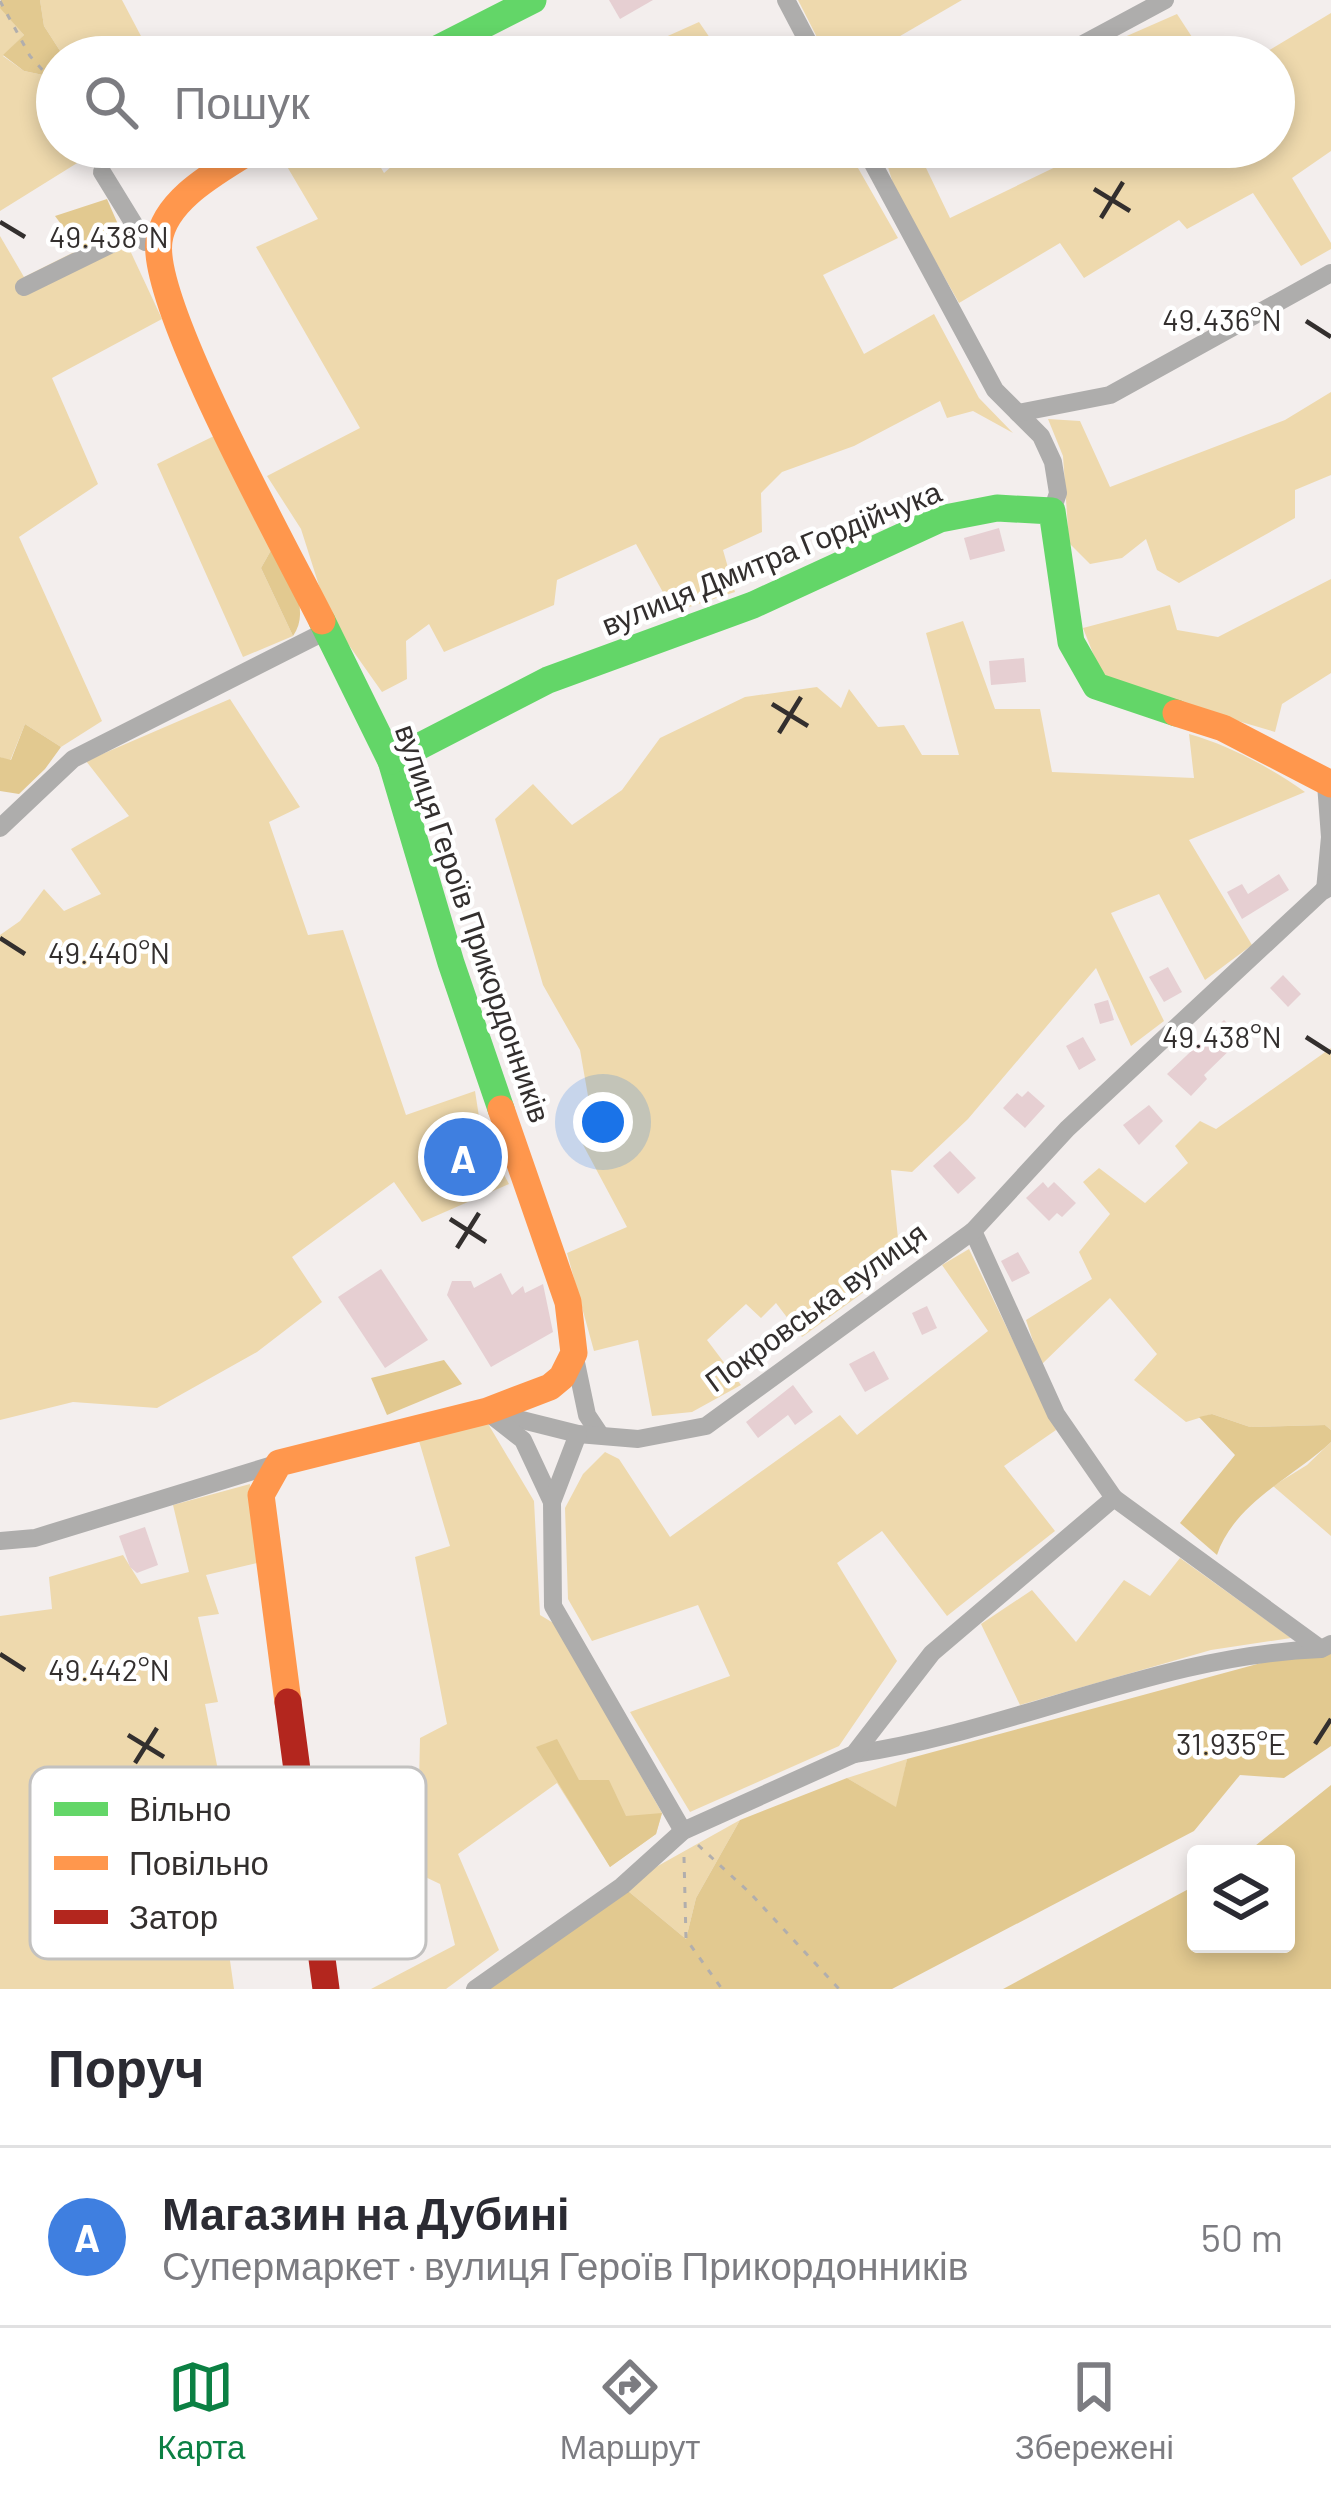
<!DOCTYPE html>
<html lang="uk">
<meta charset="utf-8">
<style>
:root{--surface:#fff;--page:#f7f7f7;--text:#2b2b33;--muted:#7c7c81;--line:#e1e1e2;--accent:#0b8043}
body{margin:0;font-family:Barlow,sans-serif;background:var(--page);color:var(--text)}
.controls{position:absolute;right:36px;bottom:36px;display:grid;overflow:hidden;border-radius:12px;box-shadow:0 6px 18px #0003}
.controls button{width:108px;height:108px;display:grid;place-items:center;padding:0;border:0;border-bottom:3px solid var(--line);background:var(--surface);color:var(--text);font:60px sans-serif}
.you{position:absolute;left:603px;top:1122px;width:42px;height:42px;margin:-30px;border:9px solid #fff;border-radius:50%;background:#1a73e8;box-shadow:0 0 0 18px #1a73e833}
.badge{display:grid;place-items:center;width:78px;height:78px;border-radius:50%;background:var(--accent);color:#fff;font-size:39px;font-weight:700}
.pin{position:absolute;translate:-50% -50%;border:6px solid #fff;box-shadow:0 3px 12px #0006}
.list{margin:0;padding:0;list-style:none}
h2{display:flex;justify-content:space-between;align-items:center;height:156px;margin:0;padding:0 48px;font-size:51px}
h2 small{font-size:39px;font-weight:400;color:var(--muted)}
.list li{display:grid;grid-template-columns:78px 1fr auto;gap:36px;align-items:center;box-sizing:border-box;height:180px;padding:0 48px;border-top:3px solid var(--line)}
.list b{display:block;font-size:45px;white-space:nowrap}
.list p{margin:0;font-size:39px;white-space:nowrap;color:var(--muted)}
.list em{font-size:39px;font-style:normal;color:var(--muted)}
.icon{flex:none;width:66px;height:66px;fill:none;stroke:currentColor;stroke-width:2;stroke-linecap:round;stroke-linejoin:round}
.map{position:relative;flex:none;width:1331px;height:1989px;overflow:hidden}
.search{position:absolute;background:var(--surface);box-shadow:0 6px 18px #0003;left:36px;right:36px;top:36px;height:132px;display:flex;align-items:center;gap:30px;box-sizing:border-box;padding:0 42px;border-radius:66px;color:var(--muted);font-size:45px}
.sheet{height:336px;background:var(--surface)}
nav{display:flex;justify-content:space-around;align-items:center;box-sizing:border-box;height:168px;border-top:3px solid var(--line);background:var(--surface);font-size:33px;color:var(--muted)}
nav a{display:grid;justify-items:center;gap:6px}
nav .on{color:var(--accent)}
.map>svg:first-child{display:block}
.green{fill:#eed9ad}
.forest{fill:#e2c990}
.building{fill:#e6cfd2}
.lines{fill:none;stroke-linecap:round;stroke-linejoin:round}
.path{stroke:#b1aead;stroke-width:3;stroke-dasharray:6 9;stroke-linecap:butt}
.street{stroke:#aeadac;stroke-width:18}
.fast{stroke:#63d668;stroke-width:27}
.slow{stroke:#ff974d;stroke-width:27}
.jam{stroke:#b3261e;stroke-width:27}
.ticks{fill:none;stroke:#332f2e;stroke-width:4.5}
.labels{text-anchor:middle;dominant-baseline:central;stroke-width:9;stroke-linejoin:round;paint-order:stroke}
.street-label{font-size:30px;fill:#332f2e;stroke:#fff}
.key{fill:#fff;stroke:#c2c1c0;stroke-width:3}
.key-label{font-size:33px;fill:#332f2e}
.ticks-label{font-size:30px;text-anchor:middle;fill:#332f2e;stroke:#fff;stroke-width:9;stroke-linejoin:round;paint-order:stroke}
</style>
<div class="map">
<svg width="1331" height="1989" viewBox="0 0 1331 1989">
<rect width="100%" height="100%" fill="#f3eeed"/>
<!-- green -->
<g class="green">
<polygon points="0,0 1,8 24,35 3,56 24,71 48,76 42,85 57,113 57,147 75,147 82,160 0,211"/>
<polygon points="40,0 122,0 152,57 64,57 44,26"/>
<polygon points="798,0 962,0 864,57 827,57"/>
<polygon points="1331,13 1331,151 1292,178 1331,243 1331,249 1301,266 1253,193 1187,229 1179,220 1084,278 1060,243 959,303 895,190 884,154 916,147 950,218 1097,147 1274,147 1274,57 1258,57"/>
<polygon points="1177,14 1205,57 1091,57 1088,53"/>
<polygon points="699,22 723,57 621,57"/>
<polygon points="299,147 369,147 384,173 414,147 463,147 474,162 492,147 526,147 532,157 549,147 846,147 898,238 823,275 864,354 934,314 979,398 1013,433 973,411 947,418 940,401 854,446 782,472 761,493 762,532 723,550 735,592 674,612 636,544 557,580 554,605 444,652 429,624 406,641 407,679 382,692 329,617 301,529 267,476 360,428 256,247 318,219 282,158"/>
<polygon points="120,229 162,319 52,378 98,484 19,537 102,721 61,747 25,724 10,761 0,757 0,236 24,277"/>
<polygon points="1331,392 1331,475 1295,490 1295,518 1179,583 1157,570 1146,539 1122,558 1090,564 1069,543 1063,456 1048,419 1080,421 1110,487 1285,420"/>
<polygon points="216,435 274,545 261,568 293,636 243,657 157,464"/>
<polygon points="1331,579 1331,673 1282,704 1275,732 1119,686 1100,671 1083,628 1170,605 1177,630 1218,637"/>
<path d="M963 621 995 709H1040L1052 772 1194 778 1189 734C1231 746 1269 767 1305 792L1189 840 1252 945 1205 980 1159 894 1111 913 1164 1021 1131 1046 1096 968 968 1119 912 1172 891 1170 900 1258 868 1289 802 1337 776 1303 761 1318 746 1304 707 1340 741 1385 692 1412 652 1416 638 1340 594 1351 567 1253 627 1227 581 1141 588 1096 580 1050 543 985 495 819 533 784 572 825 622 790 660 738 745 697 817 687 841 708 849 689 878 727 904 725 922 755H959L926 633Z"/>
<polygon points="230,699 300,807 269,822 308,935 343,930 406,1115 475,1091 480,1123 455,1134 450,1126 436,1133 455,1175 495,1158 509,1184 422,1222 394,1182 292,1257 322,1302 257,1352 157,1408 73,1402 0,1420 0,935 20,921 44,889 64,911 101,894 71,849 129,816 86,761"/>
<polygon points="1331,1048 1331,1430 1325,1425 1250,1427 1212,1414 1186,1422 1134,1380 1157,1354 1110,1298 1041,1365 1026,1320 1092,1279 1079,1252 1110,1214 1083,1182 1099,1168 1145,1203 1188,1163 1175,1146 1200,1121 1216,1129"/>
<polygon points="969,1249 1056,1430 1004,1466 1055,1531 947,1616 882,1531 837,1563 897,1661 839,1746 690,1812 630,1712 730,1676 698,1605 592,1641 568,1599 565,1508 583,1474 605,1452 619,1459 670,1537 840,1415 857,1435 988,1331 942,1265"/>
<polygon points="487,1422 534,1501 540,1615 555,1624 662,1813 656,1834 610,1867 557,1783 458,1854 499,1950 446,1989 371,1989 455,1945 440,1884 417,1873 420,1738 447,1724 415,1557 450,1546 419,1441"/>
<polygon points="1331,1442 1331,1536 1273,1486 1307,1465"/>
<polygon points="250,1484 261,1562 206,1575 219,1614 198,1617 218,1702 205,1704 236,1862 217,1868 234,1989 0,1989 0,1616 52,1609 49,1577 123,1555 141,1584 189,1572 173,1505"/>
<polygon points="1180,1558 1291,1638 1211,1650 1020,1705 981,1624 1032,1590 1076,1642 1124,1580 1150,1596"/>
<polygon points="907,1759 897,1808 847,1778"/>
<polygon points="740,1820 696,1898 686,1939 622,1886"/>
</g>
<!-- forest -->
<g class="forest">
<polygon points="1,0 40,0 44,26 64,57 57,57 57,67 48,76 24,71 3,55 24,35 0,8"/>
<polygon points="107,199 120,229 81,251 55,216"/>
<path d="M274 545C286 573 313 608 293 636L261 568Z"/>
<polygon points="25,724 61,747 45,769 19,794 0,791 0,757 11,760"/>
<polygon points="444,1360 462,1384 387,1415 371,1378"/>
<path d="M1212 1414 1250 1427 1325 1425 1331 1430V1442C1294 1477 1234 1503 1217 1555L1180 1523 1235 1455 1199 1417Z"/>
<polygon points="1331,1644 1331,1746 1284,1778 1240,1775 1194,1831 892,1989 475,1989 622,1886 686,1939 696,1898 740,1820 847,1778 896,1807 907,1759"/>
<polygon points="557,1739 579,1780 609,1780 626,1816 662,1813 656,1834 610,1867 536,1747"/>
<polygon points="1331,1785 1331,1989 1003,1989 1196,1885 1196,1944 1286,1944 1286,1854 1245,1854"/>
</g>
<!-- building -->
<g class="building">
<polygon points="609,0 653,0 620,19"/>
<polygon points="999,528 1005,551 970,560 964,538"/>
<polygon points="1024,658 1026,682 991,685 989,661"/>
<polygon points="1279,874 1289,890 1242,919 1227,892 1242,884 1248,894"/>
<polygon points="1168,967 1182,992 1164,1002 1149,977"/>
<polygon points="1283,975 1301,994 1288,1007 1270,988"/>
<polygon points="1108,1000 1114,1020 1100,1024 1094,1004"/>
<polygon points="1224,1020 1242,1038 1204,1075 1207,1079 1191,1096 1167,1074"/>
<polygon points="1083,1037 1096,1060 1079,1070 1066,1046"/>
<polygon points="1028,1091 1045,1106 1025,1128 1003,1108 1017,1093 1022,1097"/>
<polygon points="1149,1105 1163,1121 1139,1145 1123,1125"/>
<polygon points="480,1123 495,1158 455,1176 436,1132 451,1126 454,1134"/>
<polygon points="950,1151 976,1178 958,1194 933,1166"/>
<polygon points="1043,1182 1048,1188 1054,1182 1076,1203 1062,1217 1057,1213 1049,1221 1026,1198"/>
<polygon points="1018,1252 1030,1273 1012,1282 1001,1261"/>
<polygon points="381,1269 428,1340 385,1368 338,1297"/>
<polygon points="501,1273 512,1295 523,1286 525,1293 543,1284 553,1332 491,1367 447,1295 452,1281 471,1281 474,1288"/>
<polygon points="927,1306 937,1328 922,1335 912,1313"/>
<polygon points="874,1351 889,1379 865,1392 849,1364"/>
<polygon points="793,1385 813,1412 795,1425 788,1415 758,1438 746,1422"/>
<polygon points="145,1527 158,1565 137,1573 130,1567 119,1536"/>
</g>
<g class="lines">
<!-- path -->
<g class="path">
<polyline points="0,1 30,56 57,86"/>
<polyline points="86,147 90,157"/>
<polyline points="698,1845 750,1893 839,1989"/>
<polyline points="684,1857 686,1939 722,1989"/>
</g>
<!-- street -->
<g class="street">
<polyline points="786,0 816,57"/>
<polyline points="1059,57 1165,0"/>
<polyline points="864,147 995,390 1041,436 1053,462 1058,493 1052,511"/>
<polyline points="102,172 145,242"/>
<polyline points="24,287 138,231"/>
<polyline points="1018,413 1110,395 1331,273"/>
<polyline points="0,828 73,759 324,632"/>
<polyline points="1325,890 1330,837 1326,784"/>
<polyline points="973,1231 1056,1414 1114,1498"/>
<polyline points="574,1353 587,1415 599,1433"/>
<polyline points="490,1412 578,1434 638,1439 706,1426 973,1231 1067,1129 1331,883"/>
<polyline points="491,1415 523,1440 552,1502"/>
<polyline points="578,1434 552,1502 553,1606 683,1831"/>
<polyline points="0,1541 35,1538 279,1463"/>
<path d="M854 1754C1012 1731 1160 1655 1321 1649"/>
<polyline points="475,1989 622,1886 683,1831 854,1754 932,1653 1114,1498 1321,1649 1331,1644"/>
</g>
<!-- fast -->
<g class="fast">
<polyline points="421,57 533,0"/>
<polyline points="322,621 391,761 451,963 501,1109"/>
<polyline points="391,761 548,680 753,605 940,519 997,508 1052,511 1071,642 1096,686 1176,713"/>
</g>
<!-- slow -->
<g class="slow">
<path d="M256 147C223 169 165 197 159 241 150 305 287 551 322 621"/>
<polyline points="1176,713 1223,728 1331,784"/>
<polyline points="288,1702 261,1495 279,1463 487,1411 550,1387 562,1377 574,1353 568,1302 501,1109"/>
</g>
<!-- jam -->
<polyline class="jam" points="288,1702 326,1989"/>
</g>
<!-- ticks -->
<path class="ticks" d="M1094 189 1130 211M1101 218 1123 182M0 222 25 237M1306 321 1331 337M772 704 808 726M779 733 801 697M0 938 25 954M1306 1037 1331 1053M450 1219 486 1242M457 1248 479 1213M0 1654 25 1670M128 1735 164 1757M1315 1744 1331 1719M135 1763 157 1728"/>
<g class="labels">
<!-- street labels -->
<g class="street-label">
<text transform="translate(771 557) rotate(-22)">вулиця Дмитра Гордійчука</text>
<text transform="translate(474 923) rotate(71)">вулиця Героїв Прикордонників</text>
<text transform="translate(815 1306) rotate(-36)">Покровська вулиця</text>
</g>
</g>
<!-- legend -->
<rect x="30" y="1767" width="396" height="192" rx="18" class="key"/>
<rect x="54" y="1802" width="54" height="14" fill="#63d668"/>
<rect x="54" y="1856" width="54" height="14" fill="#ff974d"/>
<rect x="54" y="1910" width="54" height="14" fill="#b3261e"/>
<g class="key-label">
<text x="129" y="1821">Вільно</text>
<text x="129" y="1875">Повільно</text>
<text x="129" y="1929">Затор</text>
</g>
<g class="ticks-label">
<text x="109" y="248">49.438°N</text>
<text x="1222" y="331">49.436°N</text>
<text x="109" y="964">49.440°N</text>
<text x="1222" y="1048">49.438°N</text>
<text x="109" y="1681">49.442°N</text>
<text x="1231" y="1755">31.935°E</text>
</g>
</svg>
<div class="controls">
<button><svg class="icon" aria-label="layers" viewBox="0 0 24 24"><path d="M12 4l9 5-9 5-9-5zM3 14l9 5 9-5"/></svg></button>
</div>
<div class="you"></div>
<div class="pin badge" style="left:463px;top:1157px;background:#3f7fe0">A</div>
<div class="search"><svg class="icon" aria-label="search" viewBox="0 0 24 24"><circle cx="10" cy="10" r="6"/><path d="M15 15l6 6"/></svg>Пошук</div>
</div>
<section class="sheet">
<h2>Поруч<small></small></h2>
<ul class="list">
<li><span class="badge" style="background:#3f7fe0">A</span><div><b>Магазин на Дубині</b><p>Супермаркет · вулиця Героїв Прикордонників</p></div><em>50 m</em></li>
</ul>
</section>
<nav>
<a class="on"><svg class="icon" aria-label="map" viewBox="0 0 24 24"><path d="M3 6l6-2 6 2 6-2v14l-6 2-6-2-6 2zM9 4v14M15 6v14"/></svg>Карта</a>
<a><svg class="icon" aria-label="directions" viewBox="0 0 24 24"><path d="M12 3l9 9-9 9-9-9zM9 14v-3h6M13 9l2 2-2 2"/></svg>Маршрут</a>
<a><svg class="icon" aria-label="saved" viewBox="0 0 24 24"><path d="M7 4h10v16l-5-4-5 4z"/></svg>Збережені</a>
</nav>
